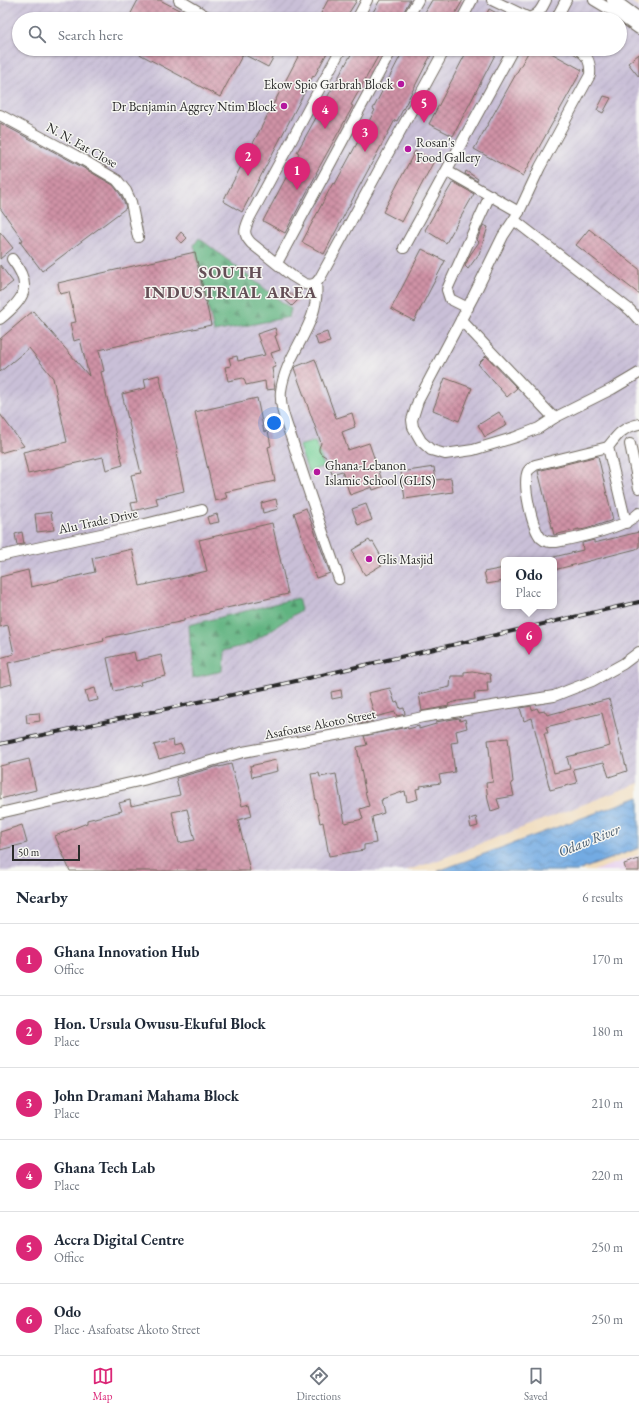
<!DOCTYPE html>
<meta charset="utf-8">
<style>
:root{--surface:#fff;--page:#f6f6f7;--text:#1f2937;--muted:#747a83;--line:#e0e1e3;--accent:#db2777}
body{margin:0;font-family:"EB Garamond",serif;background:var(--page);color:var(--text)}
.scale{position:absolute;left:12px;bottom:10px;width:68px;box-sizing:border-box;padding-left:4px;border:2px solid #2b2b2b;border-top:0;font-size:11px;line-height:14px;white-space:nowrap;color:#2b2b2b;-webkit-text-stroke:3px #f6f6f2;paint-order:stroke}
.you{position:absolute;left:274px;top:423px;width:14px;height:14px;margin:-10px;border:3px solid #fff;border-radius:50%;background:#1a73e8;box-shadow:0 0 0 6px #1a73e833}
.badge{display:grid;place-items:center;width:26px;height:26px;border-radius:50%;background:var(--accent);color:#fff;font-size:13px;font-weight:700}
.pin{position:absolute;translate:-50% -33px;filter:drop-shadow(0 1px 2px #0008)}
.pin::after{content:'';position:absolute;top:21px;width:14px;height:12px;background:inherit;clip-path:polygon(0 0,100% 0,50% 100%)}
.popup{position:absolute;left:501px;top:557px;width:56px;height:52px;box-sizing:border-box;display:grid;place-content:center;border-radius:6px;background:var(--surface);filter:drop-shadow(0 1px 3px #0005);font-size:13px;white-space:nowrap;color:var(--muted)}
.popup b{font-size:15px;color:var(--text)}
.popup::after{content:'';position:absolute;left:50%;top:100%;margin-left:-8px;border:8px solid transparent;border-top-color:var(--surface)}
.list{margin:0;padding:0;list-style:none}
h2{display:flex;justify-content:space-between;align-items:center;height:52px;margin:0;padding:0 16px;font-size:17px}
h2 small{font-size:13px;font-weight:400;color:var(--muted)}
.list li{display:grid;grid-template-columns:26px 1fr auto;gap:12px;align-items:center;box-sizing:border-box;height:72px;padding:0 16px;border-top:1px solid var(--line)}
.list b{display:block;font-size:15px;white-space:nowrap}
.list p{margin:0;font-size:13px;white-space:nowrap;color:var(--muted)}
.list em{font-size:13px;font-style:normal;color:var(--muted)}
.icon{flex:none;width:22px;height:22px;fill:none;stroke:currentColor;stroke-width:2;stroke-linecap:round;stroke-linejoin:round}
.map{position:relative;flex:none;width:639px;height:871px;overflow:hidden}
.search{position:absolute;background:var(--surface);box-shadow:0 1px 3px #0004;left:12px;right:12px;top:12px;height:44px;display:flex;align-items:center;gap:10px;box-sizing:border-box;padding:0 14px;border-radius:22px;color:var(--muted);font-size:15px}
.sheet{height:484px;background:var(--surface)}
nav{display:flex;justify-content:space-around;align-items:center;box-sizing:border-box;height:56px;border-top:1px solid var(--line);background:var(--surface);font-size:11px;color:var(--muted)}
nav a{display:grid;justify-items:center;gap:2px}
nav .on{color:var(--accent)}
.map>svg:first-child{display:block}
.built{fill:#e8d2ee}
.industrial{fill:url(#industrial-furrows);fill-rule:evenodd}
.grass{fill:#77d198;stroke:#517e62}
.forest{fill:url(#forest-firs);stroke:#466f56}
.water{fill:url(#water-waves);stroke:#4f6b87}
.building{fill:url(#building-cross-hatch);fill-rule:evenodd}
.lines{fill:none;stroke-linecap:round;stroke-linejoin:round}
.minor-casing{stroke:#70695e;stroke-width:12}
.major-casing{stroke:#70695e;stroke-width:14}
.minor{stroke:#fff;stroke-width:10}
.major{stroke:#fff;stroke-width:12}
.rail-casing{stroke:#2b2b2b;stroke-width:4}
.rail{stroke:#f6f6f2;stroke-width:2.5;stroke-dasharray:8;stroke-linecap:butt}
.poi-dot{fill:#b5179e;stroke:#f6f6f2;stroke-width:1.5}
.labels{text-anchor:middle;dominant-baseline:central;stroke-width:3;stroke-linejoin:round;paint-order:stroke}
.poi-label{font-size:13px;fill:#2b2b2b;stroke:#f6f6f2;text-anchor:start}
.street-label{font-size:13px;fill:#2b2b2b;stroke:#f6f6f2}
.water-label{font-size:14px;font-style:italic;fill:#44586b;stroke:#f6f6f2}
.district-label{font-size:17px;font-weight:bold;letter-spacing:1px;fill:#644f56;stroke:#f6f6f2}
</style>
<div class="map">
<svg width="639" height="871" viewBox="0 0 639 871">
<defs>
<pattern id="industrial-furrows" width="10" height="10" patternUnits="userSpaceOnUse"><rect width="10" height="10" fill="#c9bfd7"/><path d="M-1 1l2-2M0 10L10 0M9 11l2-2" fill="none" stroke="#ada4b9"/></pattern>
<pattern id="forest-firs" width="22" height="20" patternUnits="userSpaceOnUse"><rect width="22" height="20" fill="#61b380"/><path d="M5 1l3.5 6h-7zM16 11l3.5 6h-7z" fill="#509269"/></pattern>
<pattern id="water-waves" width="16" height="10" patternUnits="userSpaceOnUse"><rect width="16" height="10" fill="#73abe3"/><path d="M0 5q4-4 8 0t8 0" fill="none" stroke="#5f8bb8"/></pattern>
<pattern id="building-cross-hatch" width="8" height="8" patternUnits="userSpaceOnUse"><rect width="8" height="8" fill="#cf92a6"/><path d="M0 0l8 8M0 8l8-8" fill="none" stroke="#a87787"/></pattern>
</defs>
<rect width="100%" height="100%" fill="#f6f6f2"/>
<filter id="ink" filterUnits="userSpaceOnUse"><feTurbulence type="fractalNoise" baseFrequency=".025" numOctaves="2"/><feDisplacementMap in="SourceGraphic" scale="8" xChannelSelector="R" yChannelSelector="G"/><feConvolveMatrix kernelMatrix="1 2 1 2 8 2 1 2 1" color-interpolation-filters="sRGB"/></filter>
<filter id="wash" filterUnits="userSpaceOnUse"><feTurbulence type="fractalNoise" baseFrequency=".012" numOctaves="4" result="noise"/><feDisplacementMap in="SourceGraphic" scale="16" xChannelSelector="R" yChannelSelector="G"/><feGaussianBlur stdDeviation="0.9" result="paint"/><feColorMatrix in="noise" values="0 0 0 0 0 0 0 0 0 0 0 0 0 0 0 0 0 1.4 0 .05"/><feComposite in="paint" operator="in"/></filter>
<g filter="url(#wash)">
<rect width="100%" height="100%" fill="#f1dcbc"/>
<!-- built -->
<polygon class="built" points="639,855 639,871 593,871"/>
<!-- industrial -->
<path class="industrial" d="M0 0H630L639 8V783L436 861 405 871H0ZM19 19H620V49H19ZM504 560H554V606H504Z"/>
<!-- grass -->
<polygon class="grass" points="315,441 324,466 308,472 299,446"/>
<!-- forest -->
<g class="forest">
<polygon points="199,238 291,309 289,317 214,332 194,245"/>
<polygon points="298,598 301,610 250,644 223,651 222,671 192,678 189,625"/>
</g>
<!-- water -->
<polygon class="water" points="639,797 639,848 577,871 438,871"/>
<g id="blocks">
<!-- building -->
<g class="building">
<polygon points="138,0 160,0 196,19 128,19"/>
<polygon points="328,0 357,0 345,19 318,19"/>
<polygon points="380,0 410,0 400,19 369,19"/>
<polygon points="432,0 463,0 452,19 421,19"/>
<polygon points="489,9 508,19 484,19"/>
<polygon points="130,49 278,49 268,67 243,54 220,97"/>
<polygon points="302,49 329,49 314,77 313,76 242,212 223,201"/>
<polygon points="354,49 382,49 351,105 353,106 316,173 317,173 285,233 263,221 299,153 297,152"/>
<polygon points="404,49 434,49 397,121 395,120 359,187 324,254 302,242 333,183 335,184 375,110 373,109"/>
<polygon points="468,49 498,49 453,136 429,124"/>
<polygon points="530,49 544,49 582,70 523,176 474,149"/>
<polygon points="639,54 639,77 628,63"/>
<polygon points="604,96 611,98 603,113 597,110"/>
<polygon points="0,123 75,163 113,185 120,194 125,204 126,208 42,271 20,242 23,240 0,208"/>
<polygon points="415,151 434,161 402,222 383,212"/>
<polygon points="466,171 478,179 477,181 465,174"/>
<polygon points="453,182 474,194 446,243 425,230"/>
<polygon points="483,225 488,227 479,254 468,269 465,266 470,255 479,242 477,240"/>
<polygon points="589,229 639,269 639,294 576,245"/>
<polygon points="0,232 13,248 0,259"/>
<polygon points="181,232 187,238 182,243 176,238"/>
<polygon points="422,249 445,261 414,321 391,309"/>
<polygon points="195,252 211,325 99,350 104,371 101,372 123,465 106,470 103,457 28,474 23,452 67,442 53,378 29,348 0,372 0,339 33,311 89,376 80,339 74,341 70,323 76,322 69,292 60,294 58,283"/>
<polygon points="0,265 13,282 0,292"/>
<polygon points="289,292 298,300 292,306 283,298"/>
<polygon points="275,328 277,335 275,336 280,350 271,353 276,367 272,368 275,389 266,390 265,381 246,385 244,379 243,378 228,381 225,367 231,366 229,358 237,356 238,361 265,355 257,334"/>
<polygon points="327,332 330,342 318,345 315,336"/>
<polygon points="486,356 517,388 507,397 478,364"/>
<polygon points="315,359 336,418 337,418 352,413 355,424 354,425 355,427 342,432 348,450 369,443 384,486 373,490 372,487 350,495 342,471 332,474 326,457 321,454 319,451 319,448 321,443 294,368 295,367"/>
<polygon points="159,375 178,453 176,453 184,491 156,498 158,505 133,511 131,503 137,502 131,475 141,473 122,394 146,388 144,379"/>
<polygon points="445,378 472,388 459,421 433,410"/>
<polygon points="257,398 264,432 268,431 271,446 268,447 275,481 225,492 227,498 215,501 195,412"/>
<polygon points="499,412 507,425 485,437 478,425"/>
<polygon points="0,414 24,446 0,453"/>
<polygon points="598,456 613,520 586,529 579,530 579,529 554,535 538,471"/>
<polygon points="434,467 436,480 451,478 453,492 405,499 401,472"/>
<polygon points="276,499 278,509 263,513 261,503"/>
<polygon points="366,504 372,520 358,525 352,509"/>
<polygon points="306,508 330,573 316,578 294,513"/>
<polygon points="51,512 54,530 37,532 35,514"/>
<polygon points="217,514 219,522 209,524 207,517"/>
<polygon points="272,523 288,594 209,612 209,613 184,619 184,621 103,638 104,641 8,663 12,684 0,687 0,658 14,654 8,625 0,627 0,577 28,570 31,587 95,572 92,558 132,549 140,586 207,571 199,540"/>
<polygon points="22,532 24,544 17,545 15,534"/>
<polygon points="639,532 639,547 636,549 554,570 554,557 583,550 582,543 594,540 594,543"/>
<polygon points="369,540 371,543 373,542 385,563 365,575 353,554 354,553 352,550"/>
<polygon points="504,568 504,581 487,584 484,572"/>
<polygon points="134,652 136,661 161,655 166,676 140,682 141,685 114,691 107,658"/>
<polygon points="472,671 490,674 491,682 487,682 488,692 474,693 475,699 458,701 448,704 449,706 422,711 419,694 450,687 451,676 464,676 464,672"/>
<polygon points="95,688 98,700 88,702 85,691"/>
<polygon points="390,688 395,703 398,702 400,709 404,708 405,714 397,716 395,712 375,717 368,693"/>
<polygon points="341,690 342,697 332,699 331,692"/>
<path d="M609 699 627 771 609 777 604 762 573 769 577 783 550 790 532 718 524 721 520 708 531 706 532 710 537 708 539 712 545 711 547 715ZM602 713 610 746 567 757 570 769 554 773 544 733H548L546 727Z"/>
<polygon points="39,713 40,721 27,723 26,714"/>
<polygon points="370,713 373,721 359,724 357,716"/>
<polygon points="459,718 460,721 465,719 467,728 456,731 458,742 451,743 455,772 439,775 441,783 420,786 421,788 416,789 418,799 407,802 405,791 382,799 383,800 381,800 384,813 372,817 376,843 364,845 364,850 329,856 323,822 320,823 311,774 319,773 320,777 336,774 345,823 363,819 360,809 369,806 365,791 357,747 367,745 364,736 407,727 408,729 419,726 419,729 436,724 436,722"/>
<polygon points="508,738 513,782 511,783 514,796 497,799 500,808 491,811 488,800 486,783 493,782 488,740"/>
<polygon points="173,740 174,746 181,744 184,752 159,759 154,745"/>
<polygon points="29,759 36,790 0,799 0,766"/>
<polygon points="276,760 278,771 252,777 250,766"/>
<path d="M231 764 242 806 249 804 252 816 238 820 250 871H70L55 836 87 823V820L122 811 119 803 130 800 131 806 180 795 176 778 219 766V767ZM187 809 195 840 179 843 172 812Z"/>
<polygon points="476,817 478,826 471,828 469,819"/>
<polygon points="22,825 27,843 0,850 0,832"/>
<polygon points="639,859 639,871 626,871 624,864"/>
</g>
</g>
</g>
<g filter="url(#ink)">
<use href="#blocks" fill-opacity="0" stroke="#70695e" stroke-width="1"/>
<g class="lines">
<defs>
<g id="minor">
<polyline points="179,0 211,19"/>
<path d="M492 0 529 18C539 15 542 8 546 0"/>
<polyline points="594,0 619,15 639,29"/>
<polyline points="357,19 367,0"/>
<polyline points="407,19 418,0"/>
<polyline points="462,19 472,0"/>
<polyline points="556,19 566,0"/>
<path d="M341 49 250 217C245 229 242 233 251 243L292 276 305 284 311 285 316 283 320 278 445 49"/>
<path d="M577 49C588 55 591 63 590 75L540 167 519 212 503 236 472 299 418 401 412 420 413 427 421 441 431 450 445 454 473 450 516 437 539 428 554 418 612 389 639 373"/>
<polyline points="0,115 78,157 117,180 126,191 131,202 138,237"/>
<polyline points="447,171 519,212"/>
<polyline points="514,220 630,310 639,320"/>
<polyline points="404,248 513,49"/>
<polyline points="277,263 392,49"/>
<path d="M316 283C321 325 286 351 281 391 279 409 289 429 294 446 308 491 324 535 339 579"/>
<polyline points="468,308 450,299 447,290 449,285 490,195"/>
<path d="M0 319C24 299 34 287 12 259"/>
<polyline points="461,320 554,418"/>
<polyline points="630,444 636,473"/>
<path d="M608 447 535 465C533 467 530 468 528 471 522 483 532 528 541 538 545 542 550 542 556 542 577 538 625 528 639 513"/>
<polyline points="639,472 636,473 639,488"/>
<path d="M626 523 608 447C618 434 622 428 639 424"/>
<polyline points="0,556 133,527 202,510"/>
<polyline points="0,813 143,780 243,752 368,729 423,717 554,696 592,681 623,664 639,652"/>
</g>
<polyline id="major" points="613,0 639,19"/>
</defs>
<!-- minor casing -->
<use href="#minor" class="minor-casing"/>
<!-- major casing -->
<use href="#major" class="major-casing"/>
<!-- minor -->
<use href="#minor" class="minor"/>
<!-- major -->
<use href="#major" class="major"/>
<defs>
<polyline id="rail" points="0,744 274,686 639,602"/>
</defs>
<!-- rail casing -->
<use href="#rail" class="rail-casing"/>
<!-- rail -->
<use href="#rail" class="rail"/>
</g>
</g>
<!-- markers -->
<g class="poi-dot">
<circle cx="401" cy="84" r="4"/>
<circle cx="284" cy="106" r="4"/>
<circle cx="408" cy="149" r="4"/>
<circle cx="317" cy="472" r="4"/>
<circle cx="369" cy="559" r="4"/>
</g>
<g class="labels">
<!-- poi labels -->
<g class="poi-label">
<text x="393" y="84" text-anchor="end">Ekow Spio Garbrah Block</text>
<text x="276" y="106" text-anchor="end">Dr Benjamin Aggrey Ntim Block</text>
<text x="416" y="142">Rosan's<tspan x="416" dy="15">Food Gallery</tspan></text>
<text x="325" y="465">Ghana-Lebanon<tspan x="325" dy="15">Islamic School (GLIS)</tspan></text>
<text x="377" y="559">Glis Masjid</text>
</g>
<!-- street labels -->
<g class="street-label">
<text transform="translate(82 145) rotate(29)">N. N. Eat Close</text>
<text transform="translate(98 521) rotate(-12)">Alu Trade Drive</text>
<text transform="translate(320 724) rotate(-11)">Asafoatse Akoto Street</text>
</g>
<!-- water labels -->
<g class="water-label">
<text transform="translate(589 840) rotate(-22)">Odaw River</text>
</g>
<!-- district labels -->
<g class="district-label">
<text x="231" y="272">SOUTH<tspan x="231" dy="20">INDUSTRIAL AREA</tspan></text>
</g>
</g>
</svg>
<div class="scale">50 m</div>
<div class="you"></div>
<div class="pin badge" style="left:297px;top:190px">1</div>
<div class="pin badge" style="left:248px;top:176px">2</div>
<div class="pin badge" style="left:365px;top:152px">3</div>
<div class="pin badge" style="left:325px;top:129px">4</div>
<div class="pin badge" style="left:424px;top:123px">5</div>
<div class="pin badge" style="left:529px;top:655px">6</div>
<div class="popup"><b>Odo</b>Place</div>
<div class="search"><svg class="icon" aria-label="search" viewBox="0 0 24 24"><circle cx="10" cy="10" r="6"/><path d="M15 15l6 6"/></svg>Search here</div>
</div>
<section class="sheet">
<h2>Nearby<small>6 results</small></h2>
<ul class="list">
<li><span class="badge">1</span><div><b>Ghana Innovation Hub</b><p>Office</p></div><em>170 m</em></li>
<li><span class="badge">2</span><div><b>Hon. Ursula Owusu-Ekuful Block</b><p>Place</p></div><em>180 m</em></li>
<li><span class="badge">3</span><div><b>John Dramani Mahama Block</b><p>Place</p></div><em>210 m</em></li>
<li><span class="badge">4</span><div><b>Ghana Tech Lab</b><p>Place</p></div><em>220 m</em></li>
<li><span class="badge">5</span><div><b>Accra Digital Centre</b><p>Office</p></div><em>250 m</em></li>
<li><span class="badge">6</span><div><b>Odo</b><p>Place · Asafoatse Akoto Street</p></div><em>250 m</em></li>
</ul>
</section>
<nav>
<a class="on"><svg class="icon" aria-label="map" viewBox="0 0 24 24"><path d="M3 6l6-2 6 2 6-2v14l-6 2-6-2-6 2zM9 4v14M15 6v14"/></svg>Map</a>
<a><svg class="icon" aria-label="directions" viewBox="0 0 24 24"><path d="M12 3l9 9-9 9-9-9zM9 14v-3h6M13 9l2 2-2 2"/></svg>Directions</a>
<a><svg class="icon" aria-label="saved" viewBox="0 0 24 24"><path d="M7 4h10v16l-5-4-5 4z"/></svg>Saved</a>
</nav>
